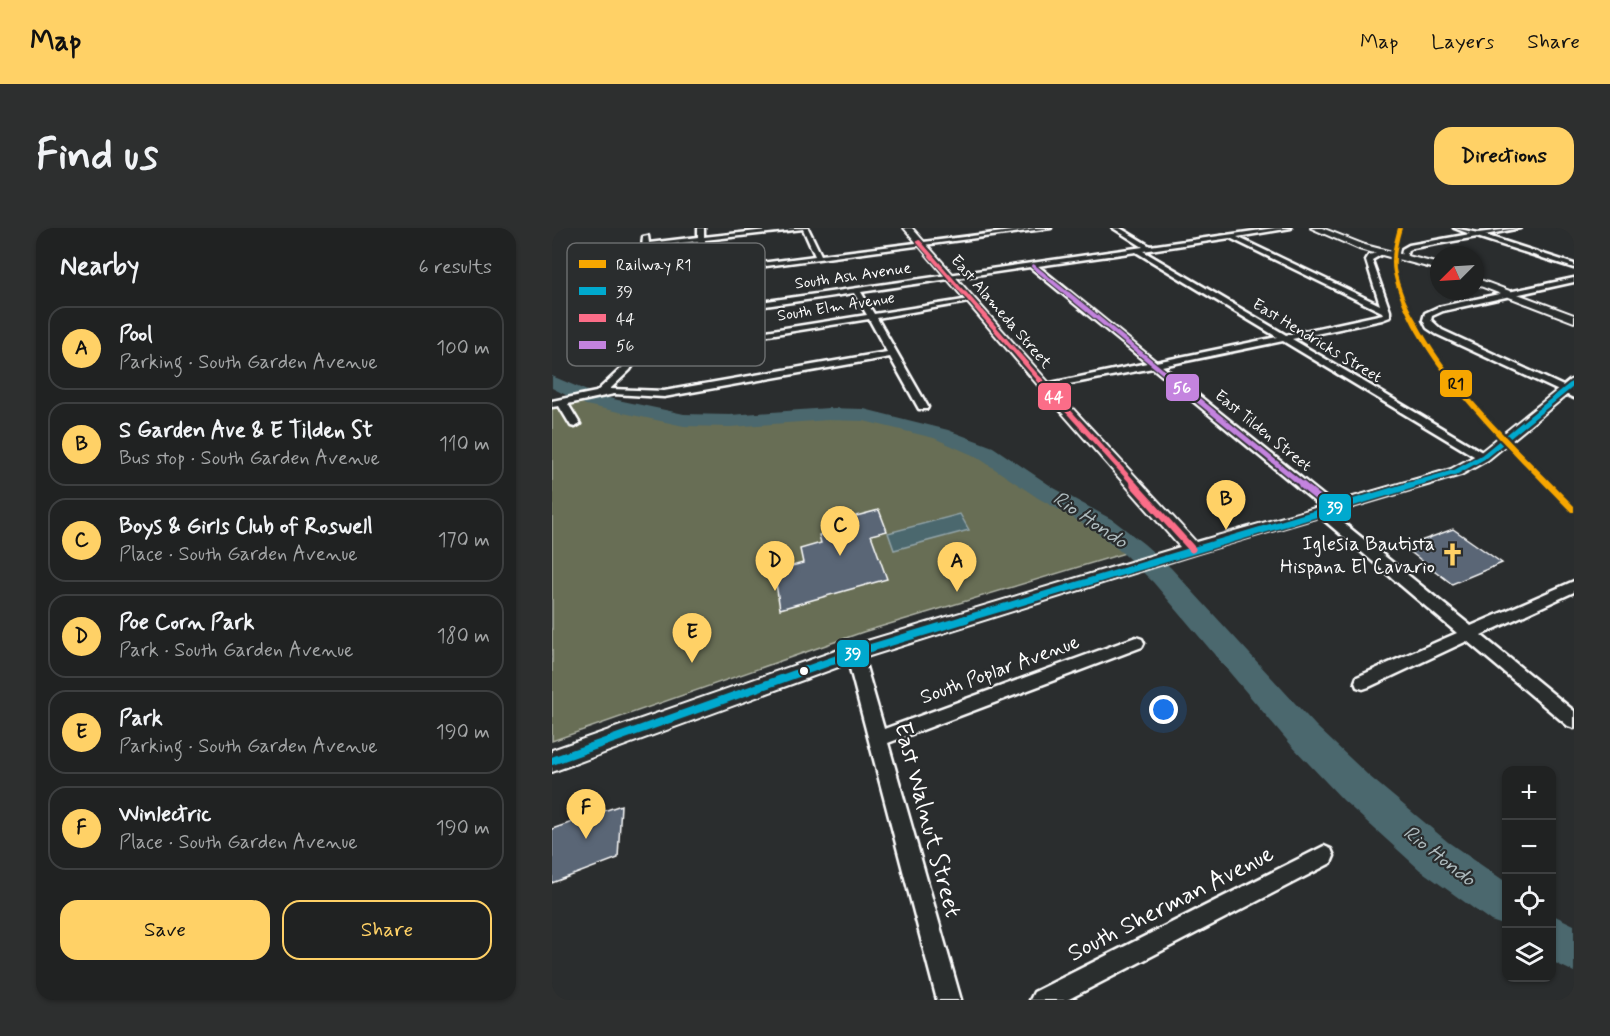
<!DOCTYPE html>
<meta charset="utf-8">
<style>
:root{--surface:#202222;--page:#2d2f2f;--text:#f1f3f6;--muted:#a2a4a5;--line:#3d3f40;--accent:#ffd166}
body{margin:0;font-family:Mynerve,sans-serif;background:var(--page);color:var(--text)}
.controls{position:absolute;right:18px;bottom:18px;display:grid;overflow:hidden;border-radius:12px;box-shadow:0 2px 4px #0004}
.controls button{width:54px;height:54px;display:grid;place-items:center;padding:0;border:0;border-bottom:2px solid var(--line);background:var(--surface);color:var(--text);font:30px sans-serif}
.compass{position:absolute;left:878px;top:18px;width:54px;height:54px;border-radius:50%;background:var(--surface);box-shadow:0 2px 4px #0004;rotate:246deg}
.you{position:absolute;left:612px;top:482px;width:21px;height:21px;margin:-15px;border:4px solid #fff;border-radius:50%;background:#1a73e8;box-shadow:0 0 0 9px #1a73e833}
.badge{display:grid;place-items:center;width:39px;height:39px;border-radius:50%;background:var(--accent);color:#111;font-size:20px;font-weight:700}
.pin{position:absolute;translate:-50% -50px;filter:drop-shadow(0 2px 3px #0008)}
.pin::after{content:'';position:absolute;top:32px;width:21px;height:18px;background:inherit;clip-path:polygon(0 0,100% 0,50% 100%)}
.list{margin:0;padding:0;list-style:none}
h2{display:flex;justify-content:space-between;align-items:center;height:78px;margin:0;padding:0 24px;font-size:26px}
h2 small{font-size:20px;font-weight:400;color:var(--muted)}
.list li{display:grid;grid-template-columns:39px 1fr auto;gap:18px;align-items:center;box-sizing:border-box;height:84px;margin:0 12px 12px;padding:0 12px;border:2px solid var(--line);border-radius:18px}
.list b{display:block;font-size:22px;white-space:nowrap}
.list p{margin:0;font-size:20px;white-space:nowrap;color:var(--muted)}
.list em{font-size:20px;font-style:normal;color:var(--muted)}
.actions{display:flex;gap:12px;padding:18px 24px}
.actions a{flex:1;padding:14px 0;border:2px solid var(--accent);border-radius:18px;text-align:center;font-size:21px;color:var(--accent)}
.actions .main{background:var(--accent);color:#111}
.icon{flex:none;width:33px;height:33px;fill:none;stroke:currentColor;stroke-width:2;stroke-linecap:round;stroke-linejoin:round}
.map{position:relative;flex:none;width:1022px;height:772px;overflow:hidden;border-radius:18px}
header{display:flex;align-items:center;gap:36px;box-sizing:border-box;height:84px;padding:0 30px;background:var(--accent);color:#111}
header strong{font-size:28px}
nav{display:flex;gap:33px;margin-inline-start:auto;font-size:21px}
.intro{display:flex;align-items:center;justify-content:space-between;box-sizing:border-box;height:144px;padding:0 36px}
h1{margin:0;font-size:42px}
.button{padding:15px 27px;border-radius:18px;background:var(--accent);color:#111;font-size:21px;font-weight:700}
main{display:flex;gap:36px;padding:0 36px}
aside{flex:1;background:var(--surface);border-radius:18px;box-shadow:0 2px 4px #0004}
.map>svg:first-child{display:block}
.green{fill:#676e54;stroke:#b3b6aa;stroke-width:1.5}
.water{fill:#4b686e;stroke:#93a4a8;stroke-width:1.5}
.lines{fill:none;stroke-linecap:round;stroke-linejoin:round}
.river{fill:#4b686e;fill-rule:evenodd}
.building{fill:#5a6676;stroke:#fff;stroke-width:1.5}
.minor-casing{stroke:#fff;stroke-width:5}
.tertiary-casing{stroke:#fff;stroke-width:4}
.minor{fill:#2a2d2e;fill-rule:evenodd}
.tertiary{fill:#2a2d2e;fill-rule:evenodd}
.bus-1-far2-casing{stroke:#2a2d2e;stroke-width:8}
.bus-1-far1-casing{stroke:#2a2d2e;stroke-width:10}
.bus-1-casing{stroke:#2a2d2e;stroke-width:13}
.bus-2-far3-casing{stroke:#2a2d2e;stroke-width:6}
.bus-2-far2-casing{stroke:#2a2d2e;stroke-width:7}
.bus-2-far1-casing{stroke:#2a2d2e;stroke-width:8}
.bus-2-casing{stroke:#2a2d2e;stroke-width:10}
.bus-3-far3-casing{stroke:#2a2d2e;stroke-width:6}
.bus-3-far2-casing{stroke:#2a2d2e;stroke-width:7}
.bus-3-far1-casing{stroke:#2a2d2e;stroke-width:8}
.bus-3-casing{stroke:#2a2d2e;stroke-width:10}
.bus-1-far2{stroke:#00a9ce;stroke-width:5}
.bus-1-far1{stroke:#00a9ce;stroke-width:7}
.bus-1{stroke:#00a9ce;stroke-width:8}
.bus-2-far3{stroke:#fb6d88;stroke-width:4}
.bus-2-far2{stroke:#fb6d88;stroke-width:4.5}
.bus-2-far1{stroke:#fb6d88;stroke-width:5}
.bus-2{stroke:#fb6d88;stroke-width:7}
.bus-3-far3{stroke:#c483df;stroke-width:4}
.bus-3-far2{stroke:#c483df;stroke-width:4.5}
.bus-3-far1{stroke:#c483df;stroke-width:5}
.bus-3{stroke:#c483df;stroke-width:7}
.rail-1-casing{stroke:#2a2d2e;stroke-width:5}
.rail-1{fill:#f7a600;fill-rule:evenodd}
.bus-dot{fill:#fff;stroke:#2a2d2e;stroke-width:2}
.labels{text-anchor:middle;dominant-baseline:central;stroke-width:4.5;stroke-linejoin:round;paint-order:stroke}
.far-street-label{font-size:16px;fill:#fff;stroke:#2a2d2e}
.poi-label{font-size:20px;fill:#fff;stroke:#2a2d2e;text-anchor:end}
.street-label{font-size:20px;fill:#fff;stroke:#2a2d2e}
.water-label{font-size:21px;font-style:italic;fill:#aebbbe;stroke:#2a2d2e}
.near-street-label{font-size:24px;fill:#fff;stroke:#2a2d2e}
.key{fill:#2a2d2e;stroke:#6a6c6d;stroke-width:1.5}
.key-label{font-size:16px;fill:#fff}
.line-badge{stroke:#2a2d2e;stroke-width:2}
.badge-label{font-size:16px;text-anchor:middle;font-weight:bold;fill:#fff}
.pale-badge-label{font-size:16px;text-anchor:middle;font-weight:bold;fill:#111}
</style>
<header>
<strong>Map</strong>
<nav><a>Map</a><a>Layers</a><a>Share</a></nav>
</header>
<div class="intro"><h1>Find us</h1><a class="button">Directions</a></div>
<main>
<aside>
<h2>Nearby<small>6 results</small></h2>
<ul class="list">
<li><span class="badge">A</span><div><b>Pool</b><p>Parking · South Garden Avenue</p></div><em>100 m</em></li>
<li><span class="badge">B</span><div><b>S Garden Ave &amp; E Tilden St</b><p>Bus stop · South Garden Avenue</p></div><em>110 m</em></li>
<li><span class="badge">C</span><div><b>Boys &amp; Girls Club of Roswell</b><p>Place · South Garden Avenue</p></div><em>170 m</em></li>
<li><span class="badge">D</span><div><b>Poe Corn Park</b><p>Park · South Garden Avenue</p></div><em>180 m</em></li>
<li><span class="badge">E</span><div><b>Park</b><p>Parking · South Garden Avenue</p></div><em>190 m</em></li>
<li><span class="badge">F</span><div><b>Winlectric</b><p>Place · South Garden Avenue</p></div><em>190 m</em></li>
</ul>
<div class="actions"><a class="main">Save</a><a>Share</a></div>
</aside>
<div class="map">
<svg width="1022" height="772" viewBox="0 0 1022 772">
<rect width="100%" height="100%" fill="#2a2d2e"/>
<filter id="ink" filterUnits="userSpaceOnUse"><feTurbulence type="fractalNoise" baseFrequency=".0167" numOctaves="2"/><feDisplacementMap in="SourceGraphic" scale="12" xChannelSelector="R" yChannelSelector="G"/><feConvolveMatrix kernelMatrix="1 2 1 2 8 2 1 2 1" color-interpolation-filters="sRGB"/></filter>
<g filter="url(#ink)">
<!-- green -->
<polygon class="green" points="38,172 132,192 178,193 295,186 361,198 389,206 433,224 494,265 551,297 583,322 311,404 0,513 0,179"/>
<!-- water -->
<polygon class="water" points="408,286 417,302 342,322 336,305"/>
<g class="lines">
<!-- river -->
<g class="river">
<polygon points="0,148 47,168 132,186 178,187 276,180 312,181 396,202 441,219 502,260 561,292 592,316 619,340 764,498 817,548 896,614 954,654 954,698 939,693 868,642 791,572 740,518 601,354 574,328 543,302 486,270 425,229 382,210 312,193 276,192 178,199 132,198 34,177 0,160"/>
<polygon points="999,686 1022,697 1022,744 999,733"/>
</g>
</g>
<!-- building -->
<g class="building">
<polygon points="327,282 335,303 319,307 335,351 228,381 222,343 251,335 248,321 269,315 267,307 292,301 289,292"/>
<polygon points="901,301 950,335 900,356 852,319"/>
<polygon points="69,577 66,630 0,655 0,601"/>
</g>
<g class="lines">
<defs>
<g id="minor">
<path d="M146 0H152V9L232 0H256L269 27 482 0H499L94 54 91 91 591 19 561 0H568L598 18 723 0H739L685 9 828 77 814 32 817 27 832 23V25L820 32 838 83V89L830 92 740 111 935 227V231H927L731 113 610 138 784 278 786 281 784 284H778L919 398 1022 353V364L929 407 1022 483V500L1016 498 915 413 817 459 811 461 805 459 803 454 805 449 905 405 766 287 764 284 766 281H772L601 140 491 161V157L494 156 595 135 478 39 309 64 322 86 418 71 422 73 325 90 376 179 375 181H367L338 129 112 169 62 166 16 176 28 196 23 199 19 198 7 178 0 179V173L44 164 72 138 80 126 91 9 96 8 97 15 146 9ZM251 1 263 28 154 42 153 12ZM678 10 830 84 831 86 734 107 591 23ZM146 13 147 43 94 49 96 19ZM584 24 725 109 604 134 486 38ZM302 65 315 87 89 123 91 96ZM317 91 335 124 112 163 58 161 78 142 87 128Z"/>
<polygon points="902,0 926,5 968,0 933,7 1022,36 1022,40 925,9 861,20 856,22 854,30 849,29 850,21 857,17 918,6"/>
<polygon points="1022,50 1022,54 891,83 880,88 879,92 890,102 1022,163 1022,170 884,106 875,100 871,92 873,85 886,79"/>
<polygon points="584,409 590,411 592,415 590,419 336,515 409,772 385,772 294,425 296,421 302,419 308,421 310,425 332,501"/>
<polygon points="772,618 779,621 782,628 779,635 515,772 478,772 482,764"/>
</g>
<g id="tertiary">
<polygon points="352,0 360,0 498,156 644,314 899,241 926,226 1018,152 1022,151 1022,161 936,232 909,247 646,325 308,431 0,544 0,522 295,419 628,319 490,162"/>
<polygon points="759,0 770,0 813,17 887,36 887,42 807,21"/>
<polygon points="923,50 1022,87 1022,94 923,56"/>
</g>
</defs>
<!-- minor casing -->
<use href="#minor" class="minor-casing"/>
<!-- tertiary casing -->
<use href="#tertiary" class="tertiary-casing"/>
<!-- minor -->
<use href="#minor" class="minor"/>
<!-- tertiary -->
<use href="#tertiary" class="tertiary"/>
<defs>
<polyline id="bus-1-far2" points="855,258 904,244 931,229 1022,155"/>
<polyline id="bus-1-far1" points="409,392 860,257"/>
<polyline id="bus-1" points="0,533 302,425 414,391"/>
<polyline id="bus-2-far3" points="367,14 414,68"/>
<polyline id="bus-2-far2" points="413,66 488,152"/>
<polyline id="bus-2-far1" points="487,151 584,258"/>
<polyline id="bus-2" points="582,257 640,321"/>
<polyline id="bus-3-far3" points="481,38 518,68"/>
<polyline id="bus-3-far2" points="516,66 621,152"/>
<polyline id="bus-3-far1" points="620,151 752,258"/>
<polyline id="bus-3" points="750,257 780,281"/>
</defs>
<!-- bus-1-far2 casing -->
<use href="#bus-1-far2" class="bus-1-far2-casing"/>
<!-- bus-1-far1 casing -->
<use href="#bus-1-far1" class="bus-1-far1-casing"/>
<!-- bus-1 casing -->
<use href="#bus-1" class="bus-1-casing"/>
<!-- bus-2-far3 casing -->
<use href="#bus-2-far3" class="bus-2-far3-casing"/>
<!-- bus-2-far2 casing -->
<use href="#bus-2-far2" class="bus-2-far2-casing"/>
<!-- bus-2-far1 casing -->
<use href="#bus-2-far1" class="bus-2-far1-casing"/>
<!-- bus-2 casing -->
<use href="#bus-2" class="bus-2-casing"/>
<!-- bus-3-far3 casing -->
<use href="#bus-3-far3" class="bus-3-far3-casing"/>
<!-- bus-3-far2 casing -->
<use href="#bus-3-far2" class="bus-3-far2-casing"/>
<!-- bus-3-far1 casing -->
<use href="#bus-3-far1" class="bus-3-far1-casing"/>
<!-- bus-3 casing -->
<use href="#bus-3" class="bus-3-casing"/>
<!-- bus-1-far2 -->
<use href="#bus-1-far2" class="bus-1-far2"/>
<!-- bus-1-far1 -->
<use href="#bus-1-far1" class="bus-1-far1"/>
<!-- bus-1 -->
<use href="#bus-1" class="bus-1"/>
<!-- bus-2-far3 -->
<use href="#bus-2-far3" class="bus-2-far3"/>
<!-- bus-2-far2 -->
<use href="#bus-2-far2" class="bus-2-far2"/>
<!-- bus-2-far1 -->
<use href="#bus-2-far1" class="bus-2-far1"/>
<!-- bus-2 -->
<use href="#bus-2" class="bus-2"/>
<!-- bus-3-far3 -->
<use href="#bus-3-far3" class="bus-3-far3"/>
<!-- bus-3-far2 -->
<use href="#bus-3-far2" class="bus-3-far2"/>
<!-- bus-3-far1 -->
<use href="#bus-3-far1" class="bus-3-far1"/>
<!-- bus-3 -->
<use href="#bus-3" class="bus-3"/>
<defs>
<path id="rail-1" d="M846 0H850C846 13 843 27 844 41 847 59 855 77 864 92 902 164 966 220 1022 278V284H1019C959 221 859 131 841 45 838 30 842 14 846 0Z"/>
</defs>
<!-- rail-1 casing -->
<use href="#rail-1" class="rail-1-casing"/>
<!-- rail-1 -->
<use href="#rail-1" class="rail-1"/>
</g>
</g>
<!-- icons -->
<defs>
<symbol id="church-bare" viewBox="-9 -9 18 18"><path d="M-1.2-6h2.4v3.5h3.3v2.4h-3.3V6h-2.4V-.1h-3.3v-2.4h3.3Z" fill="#ffd166" stroke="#2a2d2e" stroke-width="2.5" paint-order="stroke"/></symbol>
</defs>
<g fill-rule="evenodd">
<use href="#church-bare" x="884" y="310" width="33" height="33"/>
</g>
<!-- markers -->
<circle class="bus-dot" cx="252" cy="443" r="5"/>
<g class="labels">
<!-- far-street labels -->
<g class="far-street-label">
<text transform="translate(301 48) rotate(-8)">South Ash Avenue</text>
<text transform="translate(284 79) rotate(-9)">South Elm Avenue</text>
<text transform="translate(449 84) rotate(49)">East Alameda Street</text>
<text transform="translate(765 113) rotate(31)">East Hendricks Street</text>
<text transform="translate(711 203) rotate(39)">East Tilden Street</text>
</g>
<!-- poi labels -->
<g class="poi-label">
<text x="883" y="316">Iglesia Bautista<tspan x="883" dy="23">Hispana El Cavario</tspan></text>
</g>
<!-- street labels -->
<g class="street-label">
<text transform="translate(448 442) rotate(-20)">South Poplar Avenue</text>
</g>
<!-- water labels -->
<g class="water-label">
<text transform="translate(538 292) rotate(34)">Rio Hondo</text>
<text transform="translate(887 628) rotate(38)">Rio Hondo</text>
</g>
<!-- near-street labels -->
<g class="near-street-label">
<text transform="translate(375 592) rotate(75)">East Walnut Street</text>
<text transform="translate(619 676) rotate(-27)">South Sherman Avenue</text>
</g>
</g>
<!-- legend -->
<rect x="15" y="15" width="198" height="123" rx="9" class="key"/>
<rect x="27" y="32" width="27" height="8" fill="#f7a600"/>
<rect x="27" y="59" width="27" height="8" fill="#00a9ce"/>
<rect x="27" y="86" width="27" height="8" fill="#fb6d88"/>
<rect x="27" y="113" width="27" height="8" fill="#c483df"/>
<g class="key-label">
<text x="64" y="42">Railway R1</text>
<text x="64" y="69">39</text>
<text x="64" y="96">44</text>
<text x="64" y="123">56</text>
</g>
<g class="line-badge">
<rect x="887" y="141" width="34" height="29" rx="6" fill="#f7a600"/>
<rect x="613" y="145" width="35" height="29" rx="6" fill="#c483df"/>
<rect x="485" y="154" width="35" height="29" rx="6" fill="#fb6d88"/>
<rect x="766" y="265" width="34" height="29" rx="6" fill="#00a9ce"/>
<rect x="284" y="411" width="34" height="29" rx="6" fill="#00a9ce"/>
</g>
<g class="badge-label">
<text x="630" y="165">56</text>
<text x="502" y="174">44</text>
<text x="783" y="285">39</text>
<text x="301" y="431">39</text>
</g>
<g class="pale-badge-label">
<text x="904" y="161">R1</text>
</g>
</svg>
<div class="controls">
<button>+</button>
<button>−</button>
<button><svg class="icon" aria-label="locate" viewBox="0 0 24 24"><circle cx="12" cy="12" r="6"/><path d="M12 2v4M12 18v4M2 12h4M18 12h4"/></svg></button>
<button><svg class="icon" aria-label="layers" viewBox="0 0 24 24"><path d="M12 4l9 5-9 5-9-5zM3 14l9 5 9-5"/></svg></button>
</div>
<svg class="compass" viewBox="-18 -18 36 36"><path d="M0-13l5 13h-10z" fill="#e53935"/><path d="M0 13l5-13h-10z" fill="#a2a4a5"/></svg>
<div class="you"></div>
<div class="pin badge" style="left:405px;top:364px">A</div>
<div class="pin badge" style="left:674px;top:302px">B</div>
<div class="pin badge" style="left:288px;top:328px">C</div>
<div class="pin badge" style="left:223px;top:363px">D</div>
<div class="pin badge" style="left:140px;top:435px">E</div>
<div class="pin badge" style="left:34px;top:611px">F</div>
</div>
</main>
